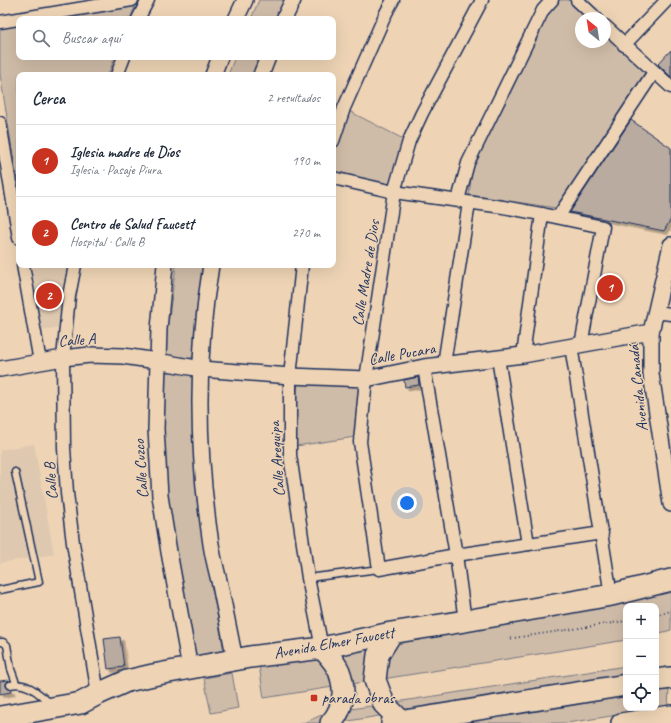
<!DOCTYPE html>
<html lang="es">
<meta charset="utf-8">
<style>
:root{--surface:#fff;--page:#f6f6f7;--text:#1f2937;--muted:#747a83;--line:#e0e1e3;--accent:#c8321e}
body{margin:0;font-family:Caveat,sans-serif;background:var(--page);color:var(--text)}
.controls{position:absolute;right:12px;bottom:12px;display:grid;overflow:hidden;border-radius:8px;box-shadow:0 4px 16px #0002}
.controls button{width:36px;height:36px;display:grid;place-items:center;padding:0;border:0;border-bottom:1px solid var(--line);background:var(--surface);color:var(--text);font:20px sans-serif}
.compass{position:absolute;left:575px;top:12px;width:36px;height:36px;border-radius:50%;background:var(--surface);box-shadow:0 4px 16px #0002;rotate:330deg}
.you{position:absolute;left:407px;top:503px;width:14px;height:14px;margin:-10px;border:3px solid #fff;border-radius:50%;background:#1a73e8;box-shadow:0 0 0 6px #1a73e833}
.badge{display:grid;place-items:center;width:26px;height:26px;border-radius:50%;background:var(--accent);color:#fff;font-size:13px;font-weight:700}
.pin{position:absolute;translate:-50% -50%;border:2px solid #fff;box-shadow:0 1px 4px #0006}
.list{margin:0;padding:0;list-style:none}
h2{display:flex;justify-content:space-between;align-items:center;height:52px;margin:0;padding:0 16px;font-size:17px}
h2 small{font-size:13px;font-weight:400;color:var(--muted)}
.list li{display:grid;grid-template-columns:26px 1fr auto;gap:12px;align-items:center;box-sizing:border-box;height:72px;padding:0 16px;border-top:1px solid var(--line)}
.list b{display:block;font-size:15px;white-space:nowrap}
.list p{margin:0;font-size:13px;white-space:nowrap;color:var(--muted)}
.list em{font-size:13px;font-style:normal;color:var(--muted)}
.icon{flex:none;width:22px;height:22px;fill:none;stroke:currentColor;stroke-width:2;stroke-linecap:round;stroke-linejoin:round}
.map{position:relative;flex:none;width:671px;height:723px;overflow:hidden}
.search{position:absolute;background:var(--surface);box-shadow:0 4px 16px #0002;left:16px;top:16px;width:320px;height:44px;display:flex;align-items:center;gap:10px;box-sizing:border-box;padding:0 14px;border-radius:8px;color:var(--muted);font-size:15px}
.panel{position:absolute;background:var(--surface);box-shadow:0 4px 16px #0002;left:16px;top:72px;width:320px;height:196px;border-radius:8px}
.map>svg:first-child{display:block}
.built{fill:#dec8af}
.green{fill:#cfbca8;stroke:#757683}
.building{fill:#baaba0;stroke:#1b2f5e;filter:url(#shadow)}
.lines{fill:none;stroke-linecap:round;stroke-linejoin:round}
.service-casing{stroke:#1b2f5e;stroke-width:9}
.minor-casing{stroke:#1b2f5e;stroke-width:15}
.tertiary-casing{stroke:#1b2f5e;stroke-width:18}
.primary-casing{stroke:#1b2f5e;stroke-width:22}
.trunk-casing{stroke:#1b2f5e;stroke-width:24}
.path{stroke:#1b2f5e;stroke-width:2;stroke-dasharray:1 3;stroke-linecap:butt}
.service{stroke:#eed4b5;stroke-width:6}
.minor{stroke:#eed4b5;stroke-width:12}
.tertiary{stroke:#eed4b5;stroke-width:15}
.primary{stroke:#eed4b5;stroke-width:19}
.trunk{stroke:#eed4b5;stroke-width:21}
.poi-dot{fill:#c8321e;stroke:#eed4b5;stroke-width:1.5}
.labels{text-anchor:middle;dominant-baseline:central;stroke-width:3;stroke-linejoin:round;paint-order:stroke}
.street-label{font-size:16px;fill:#1b2f5e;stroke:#eed4b5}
.poi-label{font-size:16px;fill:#1b2f5e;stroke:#eed4b5;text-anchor:start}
</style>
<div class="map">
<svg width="671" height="723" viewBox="0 0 671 723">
<defs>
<filter id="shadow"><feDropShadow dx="3.5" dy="3.5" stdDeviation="0" flood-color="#0004"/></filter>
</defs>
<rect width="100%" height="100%" fill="#eed4b5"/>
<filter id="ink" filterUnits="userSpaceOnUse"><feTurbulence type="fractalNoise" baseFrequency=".025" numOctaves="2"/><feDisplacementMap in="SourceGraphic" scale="8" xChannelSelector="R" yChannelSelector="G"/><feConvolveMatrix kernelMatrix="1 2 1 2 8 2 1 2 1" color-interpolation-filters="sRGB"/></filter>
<g filter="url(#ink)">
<!-- built -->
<g class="built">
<polygon points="31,265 67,265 58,327 42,331"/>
<polygon points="34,444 54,554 0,563 0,450"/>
</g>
<!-- green -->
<g class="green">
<polygon points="259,0 284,0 276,19 251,19"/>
<polygon points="558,0 570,0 590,18 581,18 581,42 605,42 605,32 646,71 556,208 469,195 473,163 545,19"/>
<polygon points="136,4 130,19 43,19"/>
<polygon points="19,23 19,57 115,57 108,75 19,75 19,192 0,74 0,26"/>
<polygon points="235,57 261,57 255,75 228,75"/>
<polygon points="345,109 411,143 400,192 333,179 333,144"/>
<path d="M176 265H205L193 357C182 361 173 361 164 354Z"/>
<path d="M170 372C180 372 190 370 194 380L197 499 202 534 223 646V651L218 655 198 656 195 652 169 517 163 443 162 378 165 373Z"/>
<polygon points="298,383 360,383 355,437 296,446 295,414"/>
<polygon points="671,583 671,630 656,634 656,606 626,606 626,640 264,698 258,659"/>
<polygon points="626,666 626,676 336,723 299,723 306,722 326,713"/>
<polygon points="232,673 238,708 211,713 204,678"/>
<polygon points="669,689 668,707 567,723 449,723 626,695 626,708 656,708 656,691"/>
</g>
<!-- building -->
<g class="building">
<polygon points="671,50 671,77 658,64"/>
<polygon points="631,120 671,148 671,219 664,231 570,212"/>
<polygon points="418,377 419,385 405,387 404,380"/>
<polygon points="120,637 124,667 108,669 104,639"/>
<polygon points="9,680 6,683 6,686 8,689 11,689 11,692 0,694 0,681"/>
</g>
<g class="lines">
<defs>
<g id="service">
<polyline points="308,578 379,569"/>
<polyline points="0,590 39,582 15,472"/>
<polyline points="0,642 3,642 7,645 11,669 16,683"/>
<path d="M10 685C27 681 38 693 50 703"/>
</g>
<g id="minor">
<polyline points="482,0 422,113 409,141 394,192 366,379 360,442 379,569 456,555 602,533"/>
<polyline points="577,0 596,18"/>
<polyline points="138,19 148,0"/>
<polyline points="0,22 132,0"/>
<polyline points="605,26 671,87"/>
<polyline points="624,45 667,0"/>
<polyline points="117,75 124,57"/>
<polyline points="0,123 19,238"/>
<polyline points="333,141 344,108 386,13 393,0"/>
<polyline points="333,178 394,192 503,207 546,215 603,227 581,345"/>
<polyline points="458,200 468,163 543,10 552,0"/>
<polyline points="558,217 654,72"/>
<polyline points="23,265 40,362"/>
<polyline points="75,265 69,296 63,358 64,448 67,493 73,543 98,694"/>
<polyline points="302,265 290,376 290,455 308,578 322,648"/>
<polyline points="655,312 671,314"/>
<polyline points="571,346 611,595"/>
<polyline points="523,355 542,214"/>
<polyline points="498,358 528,544"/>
<polyline points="444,364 469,203"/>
<polyline points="424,367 456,555 465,621"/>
</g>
<g id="tertiary">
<polyline points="236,19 245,0"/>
<polyline points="284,19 293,0"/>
<polyline points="213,75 220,57"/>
<polyline points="261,75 268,57"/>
<polyline points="671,245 651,332 651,374 671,504"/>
<polyline points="165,265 159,329 156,429 160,496 169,552 190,668"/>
<path d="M211 265C196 356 197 452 211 544 213 558 217 572 220 585 225 610 230 635 235 660"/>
<polyline points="0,369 63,358 90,355 123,356 157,361 201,369 290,376 366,379 424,367 523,355 651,332"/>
</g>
<polyline id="primary" points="621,723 671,715"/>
<g id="trunk">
<polyline points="391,634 378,655 375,680 384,704 402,722"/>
<path d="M322 648C328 655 335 662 339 671 346 689 344 708 331 723"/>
<polyline points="656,680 671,678"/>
<polyline points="0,717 81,703 98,694 127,681 153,675 250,657 322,648 391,633 465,621 611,595 671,580"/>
<polyline points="392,723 626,685"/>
</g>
</defs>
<!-- service casing -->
<use href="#service" class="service-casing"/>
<!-- minor casing -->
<use href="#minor" class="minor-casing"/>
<!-- tertiary casing -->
<use href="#tertiary" class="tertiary-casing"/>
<!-- primary casing -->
<use href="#primary" class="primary-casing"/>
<!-- trunk casing -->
<use href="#trunk" class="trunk-casing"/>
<!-- path -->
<g class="path">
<polyline points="656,615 671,611"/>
<polyline points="507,639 626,621"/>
</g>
<!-- service -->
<use href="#service" class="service"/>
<!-- minor -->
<use href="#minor" class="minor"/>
<!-- tertiary -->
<use href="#tertiary" class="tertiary"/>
<!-- primary -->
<use href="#primary" class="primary"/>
<!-- trunk -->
<use href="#trunk" class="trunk"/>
</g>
</g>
<!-- markers -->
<rect class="poi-dot" x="310" y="694" width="8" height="8" rx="2"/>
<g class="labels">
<!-- street labels -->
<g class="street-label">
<text transform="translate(366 273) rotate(-81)">Calle Madre de Dios</text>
<text transform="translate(77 340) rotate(-4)">Calle A</text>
<text transform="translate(402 354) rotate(-10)">Calle Pucara</text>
<text transform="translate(638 388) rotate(-96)">Avenida Canadá</text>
<text transform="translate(277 459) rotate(-94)">Calle Arequipa</text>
<text transform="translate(141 469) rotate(-94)">Calle Cuzco</text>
<text transform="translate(51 481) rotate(-94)">Calle B</text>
<text transform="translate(334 643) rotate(-10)">Avenida Elmer Faucett</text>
</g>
<!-- poi labels -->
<g class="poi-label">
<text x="322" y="698">parada obras</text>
</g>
</g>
</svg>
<div class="controls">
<button>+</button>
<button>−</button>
<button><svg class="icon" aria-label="locate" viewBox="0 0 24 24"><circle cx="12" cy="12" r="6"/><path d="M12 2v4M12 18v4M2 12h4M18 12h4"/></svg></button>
</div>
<svg class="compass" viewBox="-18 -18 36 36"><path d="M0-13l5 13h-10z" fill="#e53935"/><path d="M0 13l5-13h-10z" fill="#747a83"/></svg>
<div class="you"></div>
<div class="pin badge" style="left:610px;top:288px">1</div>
<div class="pin badge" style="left:49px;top:296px">2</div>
<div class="search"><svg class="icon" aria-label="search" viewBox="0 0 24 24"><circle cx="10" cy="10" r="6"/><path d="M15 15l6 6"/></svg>Buscar aquí</div>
<section class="panel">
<h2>Cerca<small>2 resultados</small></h2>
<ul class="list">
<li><span class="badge">1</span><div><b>Iglesia madre de Díos</b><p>Iglesia · Pasaje Piura</p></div><em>190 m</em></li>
<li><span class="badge">2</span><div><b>Centro de Salud Faucett</b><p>Hospital · Calle B</p></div><em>270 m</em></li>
</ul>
</section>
</div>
